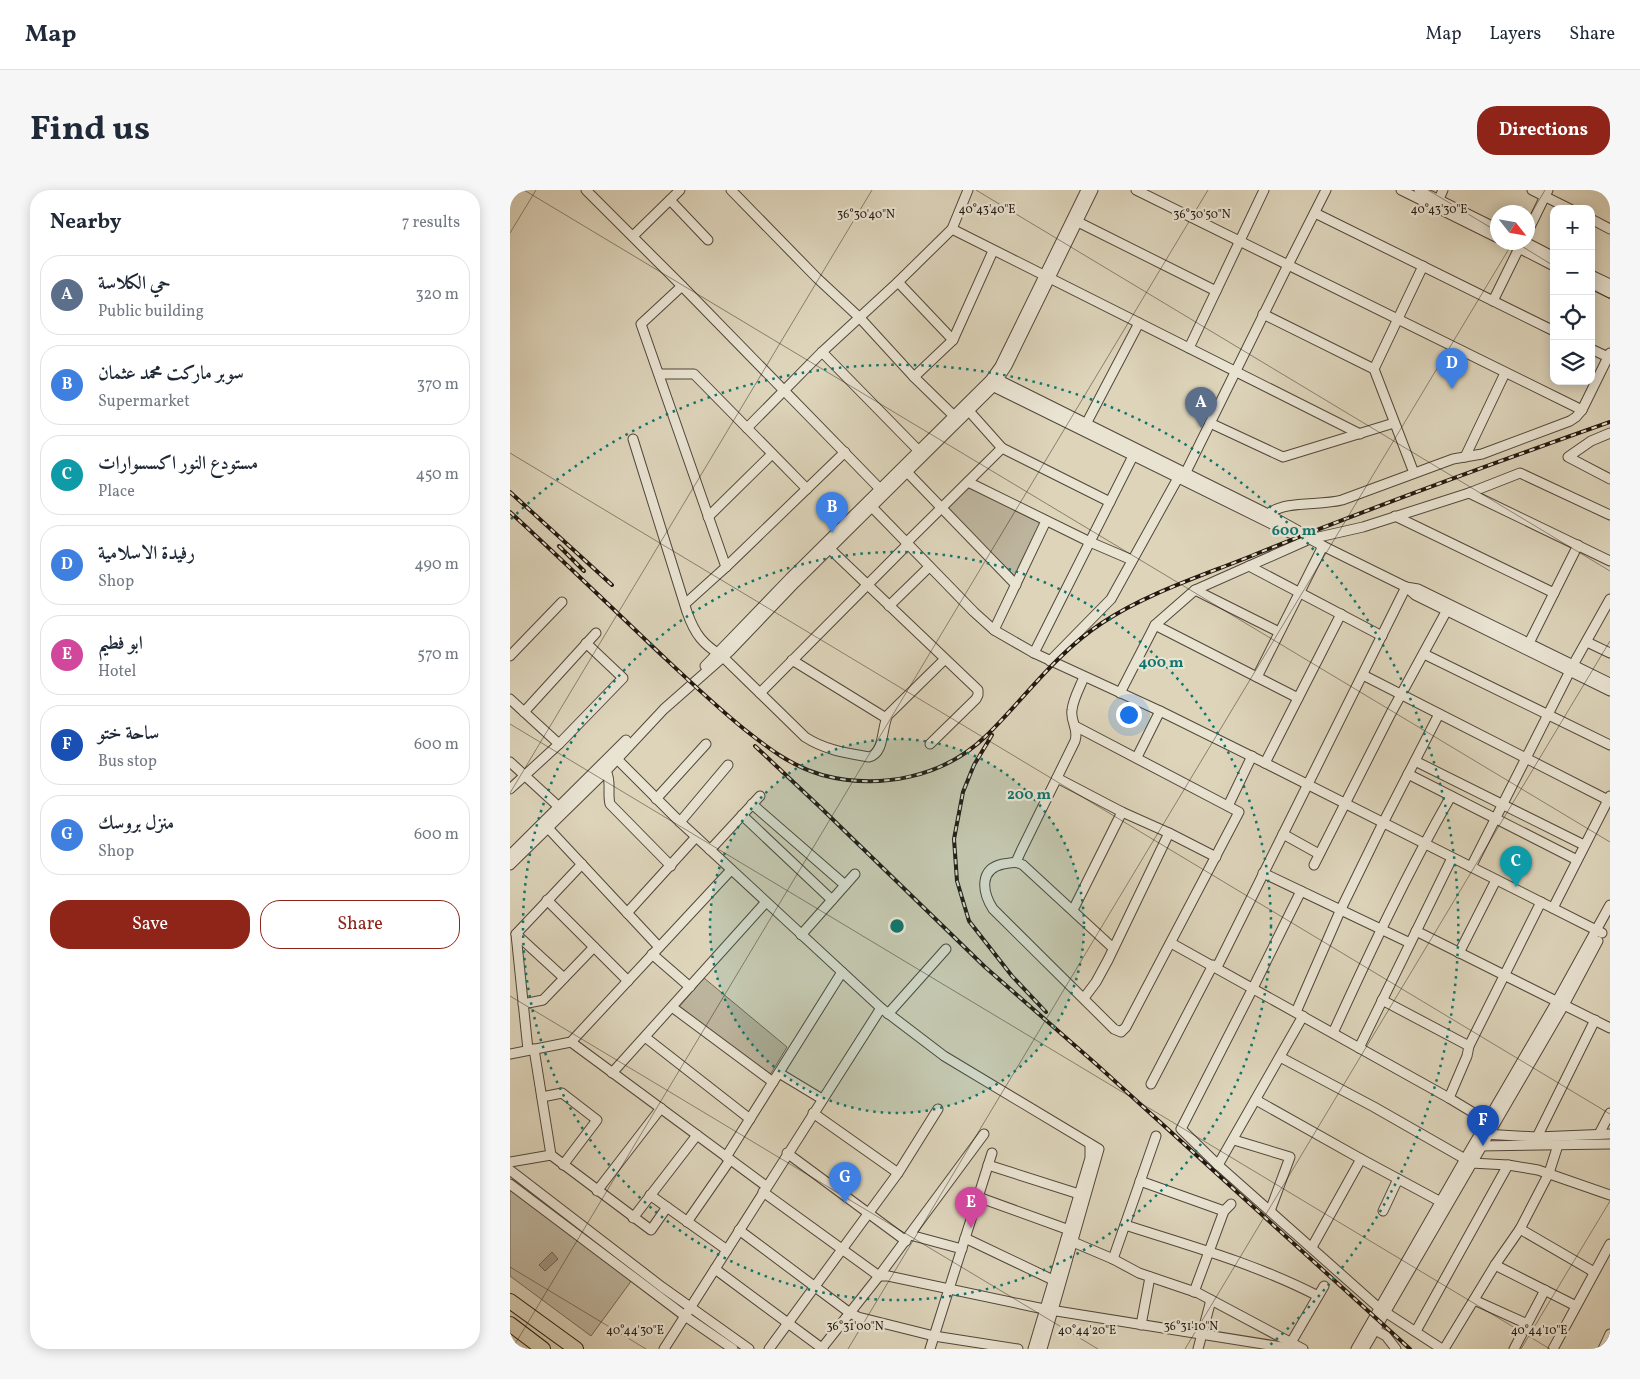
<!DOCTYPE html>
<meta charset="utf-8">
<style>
:root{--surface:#fff;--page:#f6f6f7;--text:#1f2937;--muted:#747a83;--line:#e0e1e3;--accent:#8f2418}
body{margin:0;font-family:Vollkorn,Amiri,serif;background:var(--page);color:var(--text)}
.controls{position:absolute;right:15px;top:15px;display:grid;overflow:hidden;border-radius:10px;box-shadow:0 2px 12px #0003}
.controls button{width:45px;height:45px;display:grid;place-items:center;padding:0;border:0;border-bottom:1px solid var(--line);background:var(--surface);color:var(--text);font:25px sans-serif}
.compass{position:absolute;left:980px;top:15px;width:45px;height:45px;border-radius:50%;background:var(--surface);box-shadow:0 2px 12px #0003;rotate:121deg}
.you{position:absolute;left:618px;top:524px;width:18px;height:18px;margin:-12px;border:4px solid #fff;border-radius:50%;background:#1a73e8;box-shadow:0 0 0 8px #1a73e833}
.badge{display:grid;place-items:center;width:32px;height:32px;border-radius:50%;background:var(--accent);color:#fff;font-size:16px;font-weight:700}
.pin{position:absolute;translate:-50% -41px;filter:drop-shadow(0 1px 2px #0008)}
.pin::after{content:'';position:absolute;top:26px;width:18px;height:15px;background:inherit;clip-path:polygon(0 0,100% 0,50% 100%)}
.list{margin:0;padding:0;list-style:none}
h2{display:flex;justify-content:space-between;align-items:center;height:65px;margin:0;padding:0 20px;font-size:21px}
h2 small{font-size:16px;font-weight:400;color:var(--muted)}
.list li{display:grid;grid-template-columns:32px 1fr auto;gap:15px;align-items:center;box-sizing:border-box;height:80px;margin:0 10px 10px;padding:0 10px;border:1px solid var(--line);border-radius:20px}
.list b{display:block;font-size:19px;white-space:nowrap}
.list p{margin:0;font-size:16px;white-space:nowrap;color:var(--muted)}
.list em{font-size:16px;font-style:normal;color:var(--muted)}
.actions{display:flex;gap:10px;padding:15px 20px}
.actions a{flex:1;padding:11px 0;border:1px solid var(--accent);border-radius:20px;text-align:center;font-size:18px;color:var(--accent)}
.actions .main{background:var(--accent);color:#fff}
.icon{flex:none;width:28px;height:28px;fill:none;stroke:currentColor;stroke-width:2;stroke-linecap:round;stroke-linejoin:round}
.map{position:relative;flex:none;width:1100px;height:1159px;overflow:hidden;border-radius:20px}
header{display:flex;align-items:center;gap:30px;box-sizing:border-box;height:70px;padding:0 25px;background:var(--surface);border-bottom:1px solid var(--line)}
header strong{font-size:24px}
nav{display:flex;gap:28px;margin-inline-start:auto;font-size:18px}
.intro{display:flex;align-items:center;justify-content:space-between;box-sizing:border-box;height:120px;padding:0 30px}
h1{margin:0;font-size:35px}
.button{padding:12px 22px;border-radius:20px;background:var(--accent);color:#fff;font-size:18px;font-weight:700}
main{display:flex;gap:30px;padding:0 30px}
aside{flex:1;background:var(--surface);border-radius:20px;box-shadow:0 2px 12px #0003}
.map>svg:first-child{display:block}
.green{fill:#bdb49d;stroke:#706656}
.water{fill:#9e9480;stroke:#6d6253}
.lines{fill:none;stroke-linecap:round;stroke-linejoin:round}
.minor-casing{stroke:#52473a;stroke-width:11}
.highway-casing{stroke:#23180f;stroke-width:16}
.minor{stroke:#e9e3d2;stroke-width:9}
.highway{stroke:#ddd4ba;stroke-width:14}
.rail-casing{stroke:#23180f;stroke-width:4}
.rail{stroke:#e9e3d2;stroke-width:2;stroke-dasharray:5.5;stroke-linecap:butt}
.ticks{fill:none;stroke:#23180f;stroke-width:1;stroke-opacity:0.45}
.ring{fill:none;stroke:#0f766e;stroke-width:2.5;stroke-dasharray:2.5 5}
.ticks-label{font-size:12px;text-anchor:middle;fill:#23180f;stroke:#e9e3d2;stroke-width:4.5;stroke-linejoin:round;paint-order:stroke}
.centre{fill:#0f766e;stroke:#e9e3d2;stroke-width:2.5}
.ring-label{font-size:15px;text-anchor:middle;font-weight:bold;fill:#0f766e;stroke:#e9e3d2;stroke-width:4.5;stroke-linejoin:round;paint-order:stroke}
</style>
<header>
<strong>Map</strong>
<nav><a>Map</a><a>Layers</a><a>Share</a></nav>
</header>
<div class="intro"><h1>Find us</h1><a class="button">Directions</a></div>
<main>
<aside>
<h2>Nearby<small>7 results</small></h2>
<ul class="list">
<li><span class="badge" style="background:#5c6f8a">A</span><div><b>حي الكلاسة</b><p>Public building</p></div><em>320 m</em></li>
<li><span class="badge" style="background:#3f7fe0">B</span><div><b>سوبر ماركت محمد عثمان</b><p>Supermarket</p></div><em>370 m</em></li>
<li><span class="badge" style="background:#0f9aa8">C</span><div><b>مستودع النور اكسسوارات</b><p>Place</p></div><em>450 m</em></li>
<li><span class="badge" style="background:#3f7fe0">D</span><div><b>رفيدة الاسلامية</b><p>Shop</p></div><em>490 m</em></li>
<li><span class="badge" style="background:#d1479c">E</span><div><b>ابو فطيم</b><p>Hotel</p></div><em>570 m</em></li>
<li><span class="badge" style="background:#1a4fb4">F</span><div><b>ساحة ختو</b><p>Bus stop</p></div><em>600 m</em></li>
<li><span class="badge" style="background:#3f7fe0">G</span><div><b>منزل بروسك</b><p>Shop</p></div><em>600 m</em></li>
</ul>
<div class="actions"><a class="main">Save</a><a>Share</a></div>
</aside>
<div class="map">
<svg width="1100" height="1159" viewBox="0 0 1100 1159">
<rect width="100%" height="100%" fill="#ddd4ba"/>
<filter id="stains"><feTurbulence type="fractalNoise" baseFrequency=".004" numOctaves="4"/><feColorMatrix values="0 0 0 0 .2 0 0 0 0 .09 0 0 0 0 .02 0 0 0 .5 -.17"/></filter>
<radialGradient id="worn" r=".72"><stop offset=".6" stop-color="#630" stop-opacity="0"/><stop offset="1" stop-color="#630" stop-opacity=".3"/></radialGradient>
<!-- green -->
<g class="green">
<polygon points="458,296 531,332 506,387 437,318"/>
<polygon points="194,788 277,857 260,885 168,818"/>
<polygon points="0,1000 122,1090 81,1146 0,1086"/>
</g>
<!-- water -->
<polygon class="water" points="42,1062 48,1069 35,1081 29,1075"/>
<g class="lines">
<defs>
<g id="minor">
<polyline points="76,0 172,96 374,303"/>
<polyline points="221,0 307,88 350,128 404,187 444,226"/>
<polyline points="626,0 1072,220"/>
<polyline points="891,0 988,48"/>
<polyline points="909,0 988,39"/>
<polyline points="1022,0 1060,19"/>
<polyline points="929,9 933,0"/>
<polyline points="160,10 198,50"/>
<polyline points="805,23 1044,141"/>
<polyline points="1081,29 1100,39"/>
<polyline points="568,32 706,101"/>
<polyline points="442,39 850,244"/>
<polyline points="1018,41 1038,0"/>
<polyline points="123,46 170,0"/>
<polyline points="997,52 1044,76"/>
<polyline points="1015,52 1044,67"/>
<polyline points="1081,85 1100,94"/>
<polyline points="388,92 443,150"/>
<polyline points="1081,94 1100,103"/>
<polyline points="172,96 131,134 216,377"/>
<polyline points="983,111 1012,52"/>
<polyline points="753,124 864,179 904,283"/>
<polyline points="679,158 754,0"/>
<polyline points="1081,159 1098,167"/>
<polyline points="312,162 409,261"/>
<polyline points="864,179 913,76"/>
<polyline points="149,184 184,184 297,299"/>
<polyline points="404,187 443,150 483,61"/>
<polyline points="485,188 758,324 787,340 800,349 813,356 896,397 908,399 1100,493"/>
<polyline points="480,195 780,343 794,348"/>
<polyline points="459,221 492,258 600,312"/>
<polyline points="700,233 773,267 884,233"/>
<polyline points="576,234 629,133"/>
<polyline points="237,238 312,162 388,92 442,39 458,0"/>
<polyline points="1100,243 1081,251 1058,267 1100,289"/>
<path d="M123 249 177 422C185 445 193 454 213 467L295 547C315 560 336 563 359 567 375 563 371 538 378 525L435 469"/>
<polyline points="955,267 995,183"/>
<polyline points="397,282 506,395"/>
<polyline points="458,292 580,352 622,370"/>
<polyline points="959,303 1100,371"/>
<polyline points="359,314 464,422 484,440 524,463 650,521 755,573 1092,743"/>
<path d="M758 324C776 310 810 316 832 310L943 269 972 264 1060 231 1066 227 1072 220 1100 163"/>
<polyline points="885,326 1044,403"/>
<polyline points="198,327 262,264"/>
<polyline points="396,353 492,258"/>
<polyline points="320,359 468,500 468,505 466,509 420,554"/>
<polyline points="739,376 872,446"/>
<polyline points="896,397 905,405 1100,501"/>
<polyline points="685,400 769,442"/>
<polyline points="175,414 216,377 335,262"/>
<polyline points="379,416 419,377"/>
<polyline points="645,435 788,508"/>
<polyline points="484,440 536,331"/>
<polyline points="1077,452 1100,463"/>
<polyline points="1017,457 1068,355"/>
<polyline points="524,463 623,266"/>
<polyline points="914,464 1100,555"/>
<polyline points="0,466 52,412"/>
<polyline points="282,470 376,528"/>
<polyline points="540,471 601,409 668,288 675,284 778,75 816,0"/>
<polyline points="195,476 280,388 480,190 490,176 576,0"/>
<polyline points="853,485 1100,611"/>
<polyline points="747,487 813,356"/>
<polyline points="250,503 397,355"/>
<polyline points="610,503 645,435 685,400 800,349 853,337 959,303 1010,283 1100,325"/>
<polyline points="0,509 49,554"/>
<polyline points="14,522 86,443"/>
<path d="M565 536 729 622 616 837 611 842 604 839 483 719C472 702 469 679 493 674 501 673 506 671 513 675L603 758"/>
<polyline points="103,565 170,632 371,818 434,866 589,959 532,1159"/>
<polyline points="627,567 650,521"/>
<polyline points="905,571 1074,655"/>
<polyline points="0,572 49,617"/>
<polyline points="755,573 831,424"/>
<path d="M96 581C102 592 97 602 100 614L161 676"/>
<polyline points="898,584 1067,670"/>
<polyline points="547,588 612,622 659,643 706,667"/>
<polyline points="0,599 49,554 113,488 76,453"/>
<polyline points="146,609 196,554"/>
<polyline points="242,614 335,695"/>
<polyline points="718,616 742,566"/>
<polyline points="232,625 322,710"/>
<polyline points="170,632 218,575"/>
<polyline points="38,638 149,757"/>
<polyline points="773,644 809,664"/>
<polyline points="200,660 250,606"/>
<polyline points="0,665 116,550"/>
<path d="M506 672 511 661 565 551C569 538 560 532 562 520 563 509 570 497 574 487"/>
<polyline points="0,675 96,581 154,519 221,460 285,393 483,197 497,176 583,0"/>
<polyline points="804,675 881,523 937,420"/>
<polyline points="961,677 1063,475 1100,409"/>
<polyline points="753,683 900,753"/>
<polyline points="791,701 743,798 671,939 708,975 869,1118 932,1159"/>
<polyline points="37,710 118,791"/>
<polyline points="1043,718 1100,606"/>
<polyline points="563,720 612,622"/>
<polyline points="117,723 186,647"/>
<polyline points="906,741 1100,838"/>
<polyline points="6,744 54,788"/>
<polyline points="291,745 345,684"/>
<polyline points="661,753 939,908 977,931"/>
<polyline points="949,763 986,690"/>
<polyline points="142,764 180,797"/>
<polyline points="707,777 896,397"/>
<polyline points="574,808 586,792 598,770 659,643"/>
<polyline points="872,810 959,856"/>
<polyline points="13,814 33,810 84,757"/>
<polyline points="162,817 263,892"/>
<polyline points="786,822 831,719 873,633 929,524"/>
<polyline points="378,824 436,759"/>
<path d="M823 843C860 762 897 683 941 606"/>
<polyline points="135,847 240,929"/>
<polyline points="61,852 256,996"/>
<polyline points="849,858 942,668"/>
<polyline points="24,859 41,965"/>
<polyline points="18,860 6,744 72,674"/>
<polyline points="0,864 61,852 221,680"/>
<polyline points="770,867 864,917 955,969"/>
<polyline points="102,883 256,712"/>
<polyline points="269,883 312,909"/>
<polyline points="641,894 703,775"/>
<polyline points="32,907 52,903 87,930 53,975"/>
<polyline points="939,908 957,866 959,856 1031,712"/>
<polyline points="746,910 851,969 931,1012"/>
<polyline points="303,923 388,983"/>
<polyline points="973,944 1027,947 1100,944"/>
<polyline points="1089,944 1100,923"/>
<polyline points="1027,947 1085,830"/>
<polyline points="724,950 780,967 760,1021"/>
<polyline points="968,956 1100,954"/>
<polyline points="277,963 396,1051"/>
<polyline points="216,967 332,782"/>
<polyline points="0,972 41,965 141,1040 157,1017"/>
<polyline points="961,973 998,975 1028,980 1100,1005"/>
<polyline points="478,975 569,1004"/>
<polyline points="708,975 793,826"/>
<polyline points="0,980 152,1097 239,1159"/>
<polyline points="630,991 714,1021"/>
<polyline points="0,994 175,1126 223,1159"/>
<polyline points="87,1001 151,918"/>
<polyline points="253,1002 369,1086 378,1086 534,1119 778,1158"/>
<polyline points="140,1005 217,1060"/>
<polyline points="468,1007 562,1041"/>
<polyline points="873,1021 888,989"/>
<polyline points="123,1028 187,945"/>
<polyline points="177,1032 220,970"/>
<path d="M615 1035C681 1056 746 1074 808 1106"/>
<polyline points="1010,1039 1084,1082"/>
<polyline points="229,1040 340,1123 348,1127 424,1146 508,1159"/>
<polyline points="400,1045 452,1059"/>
<polyline points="455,1048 543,1090"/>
<polyline points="556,1049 603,1069 629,1083 688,1103 793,1159"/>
<polyline points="802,1057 851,969"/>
<polyline points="603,1069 646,946"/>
<polyline points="985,1075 1066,1116"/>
<polyline points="205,1079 313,1159"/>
<polyline points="684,1102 714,1021 721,1014"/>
<polyline points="964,1110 1017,1134"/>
<polyline points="631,1135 640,1087"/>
<polyline points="860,1137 876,1146 886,1159"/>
<polyline points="906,1141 998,975"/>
<polyline points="779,1156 814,1096"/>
<polyline points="312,1158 369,1086 474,944"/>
<polyline points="154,1159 371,818"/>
<polyline points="259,1159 388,983 428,919"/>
<polyline points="420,1159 482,963"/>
<polyline points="523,1159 580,968 580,954"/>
<polyline points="688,1159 701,1110"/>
<polyline points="846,1159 955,969 1047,811 1100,715"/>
<polyline points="854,1159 1054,815 1088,751"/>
<polyline points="934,1159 985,1075 1010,1039 1039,983 1048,955"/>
<polyline points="1004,1159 1035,1100"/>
<polyline points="1043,1159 1100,1054"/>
<polyline points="1093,1159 1100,1144"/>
</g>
<g id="highway">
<polyline points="0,1111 66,1159"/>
<polyline points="0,1134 33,1159"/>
</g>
</defs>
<!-- minor casing -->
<use href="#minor" class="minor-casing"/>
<!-- highway casing -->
<use href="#highway" class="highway-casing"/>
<!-- minor -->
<use href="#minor" class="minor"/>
<!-- highway -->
<use href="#highway" class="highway"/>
<defs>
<g id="rail">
<polyline points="0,302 102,395"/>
<path d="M0 322C48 366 95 411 142 456 172 484 202 513 234 539 258 558 281 576 312 585 368 600 433 588 476 546 514 509 546 463 592 433 639 402 695 385 746 364 863 317 981 274 1100 232"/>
<polyline points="49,356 74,381"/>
<polyline points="482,545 464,575 453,602 444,649 447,691 459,731 502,786 536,822"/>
<polyline points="245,556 311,618 475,777 586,874 900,1159"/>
</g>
</defs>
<!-- rail casing -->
<use href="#rail" class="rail-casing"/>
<!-- rail -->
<use href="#rail" class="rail"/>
</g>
<!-- ticks -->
<path class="ticks" d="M14 0 1100 652M466 0 1100 381M918 0 988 42M1018 29 1035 0M0 43 26 0M1005 52 1044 76M1081 98 1100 109M0 263 1100 924M0 534 1040 1159M0 603 362 0M0 806 588 1159M0 1077 136 1159M2 1159 698 0M338 1159 1003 52M675 1159 1100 451M1011 1159 1100 1011"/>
<!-- distance rings -->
<circle cx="387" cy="736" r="187" fill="#0f766e" fill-opacity=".12"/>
<g class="ring">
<circle cx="387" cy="736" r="187"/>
<circle cx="387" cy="736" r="374"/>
<path d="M1 329A561 561 0 1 1 759 1156"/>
</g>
<g class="ticks-label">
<text x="477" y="23">40°43'40"E</text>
<text x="929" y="23">40°43'30"E</text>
<text x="692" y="28">36°30'50"N</text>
<text x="356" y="28">36°30'40"N</text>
<text x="345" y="1140">36°31'00"N</text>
<text x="681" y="1140">36°31'10"N</text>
<text x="125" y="1144">40°44'30"E</text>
<text x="577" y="1144">40°44'20"E</text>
<text x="1029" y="1144">40°44'10"E</text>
</g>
<circle cx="387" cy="736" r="8" class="centre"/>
<g class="ring-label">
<text x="784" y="345">600 m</text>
<text x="651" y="477">400 m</text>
<text x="519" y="609">200 m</text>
</g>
<rect width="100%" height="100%" filter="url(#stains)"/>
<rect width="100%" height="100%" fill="url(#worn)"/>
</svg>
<div class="controls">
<button>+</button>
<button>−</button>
<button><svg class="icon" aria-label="locate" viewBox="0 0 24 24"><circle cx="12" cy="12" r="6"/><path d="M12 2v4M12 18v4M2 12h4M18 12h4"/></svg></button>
<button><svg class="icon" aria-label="layers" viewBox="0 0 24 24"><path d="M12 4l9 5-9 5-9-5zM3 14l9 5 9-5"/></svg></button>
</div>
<svg class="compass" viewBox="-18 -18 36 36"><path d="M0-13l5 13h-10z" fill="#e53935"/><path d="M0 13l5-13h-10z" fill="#747a83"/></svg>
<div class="you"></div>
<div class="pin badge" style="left:691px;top:238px;background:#5c6f8a">A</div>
<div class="pin badge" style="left:322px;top:343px;background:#3f7fe0">B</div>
<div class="pin badge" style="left:1006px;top:697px;background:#0f9aa8">C</div>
<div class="pin badge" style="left:942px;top:199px;background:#3f7fe0">D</div>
<div class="pin badge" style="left:461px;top:1038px;background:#d1479c">E</div>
<div class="pin badge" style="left:973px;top:956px;background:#1a4fb4">F</div>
<div class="pin badge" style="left:335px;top:1013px;background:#3f7fe0">G</div>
</div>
</main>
